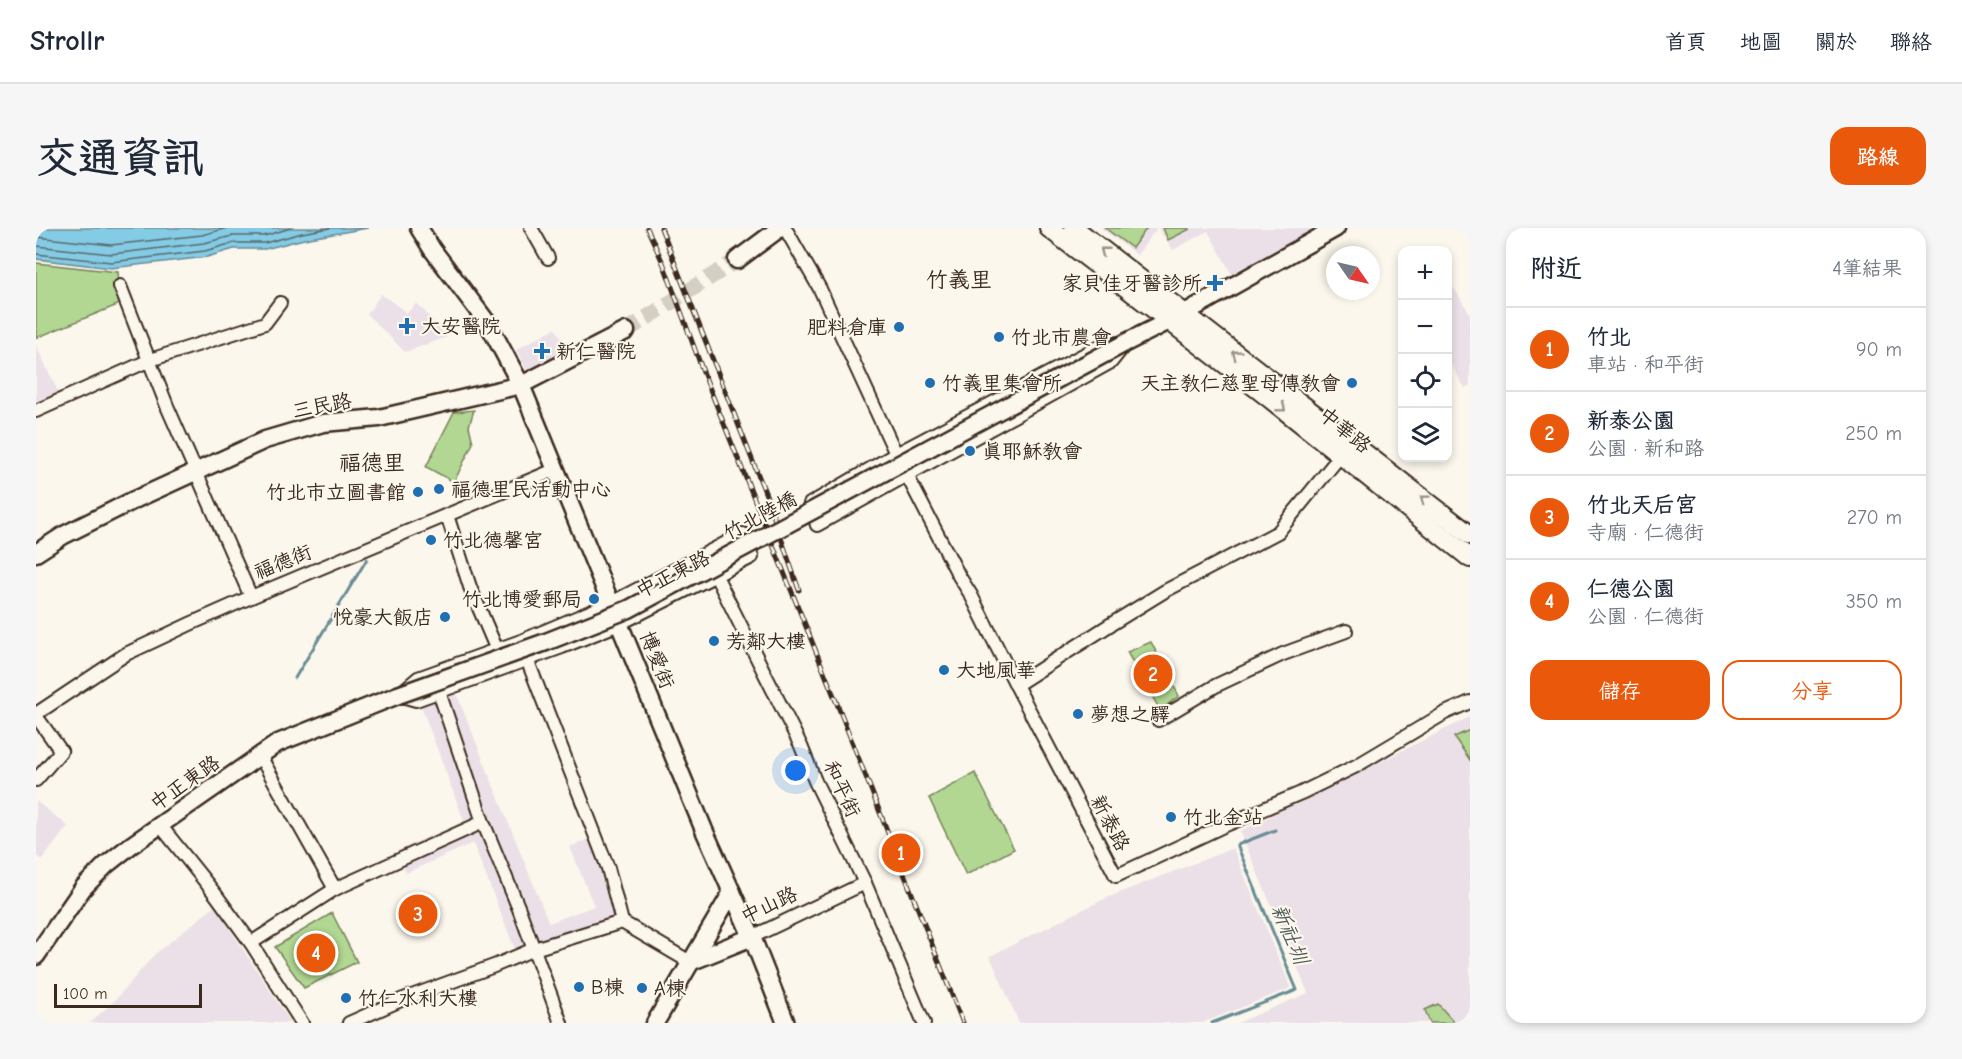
<!DOCTYPE html>
<html lang="zh-TW">
<meta charset="utf-8">
<style>
:root{--surface:#fff;--page:#f6f6f7;--text:#1f2937;--muted:#747a83;--line:#e0e1e3;--accent:#ea580c}
body{margin:0;font-family:"Comic Neue","LXGW WenKai TC",sans-serif;background:var(--page);color:var(--text)}
.controls{position:absolute;right:18px;top:18px;display:grid;overflow:hidden;border-radius:12px;box-shadow:0 3px 9px #0003}
.controls button{width:54px;height:54px;display:grid;place-items:center;padding:0;border:0;border-bottom:2px solid var(--line);background:var(--surface);color:var(--text);font:30px sans-serif}
.compass{position:absolute;left:1290px;top:18px;width:54px;height:54px;border-radius:50%;background:var(--surface);box-shadow:0 3px 9px #0003;rotate:124deg}
.scale{position:absolute;left:18px;bottom:15px;width:148px;box-sizing:border-box;padding-left:6px;border:3px solid #3b2a1e;border-top:0;font-size:16px;line-height:21px;white-space:nowrap;color:#3b2a1e;-webkit-text-stroke:4px #fbf7ec;paint-order:stroke}
.you{position:absolute;left:760px;top:543px;width:21px;height:21px;margin:-15px;border:4px solid #fff;border-radius:50%;background:#1a73e8;box-shadow:0 0 0 9px #1a73e833}
.badge{display:grid;place-items:center;width:39px;height:39px;border-radius:50%;background:var(--accent);color:#fff;font-size:20px;font-weight:700}
.pin{position:absolute;translate:-50% -50%;border:3px solid #fff;box-shadow:0 2px 6px #0006}
.list{margin:0;padding:0;list-style:none}
h2{display:flex;justify-content:space-between;align-items:center;height:78px;margin:0;padding:0 24px;font-size:26px}
h2 small{font-size:20px;font-weight:400;color:var(--muted)}
.list li{display:grid;grid-template-columns:39px 1fr auto;gap:18px;align-items:center;box-sizing:border-box;height:84px;padding:0 24px;border-top:2px solid var(--line)}
.list b{display:block;font-size:22px;white-space:nowrap}
.list p{margin:0;font-size:20px;white-space:nowrap;color:var(--muted)}
.list em{font-size:20px;font-style:normal;color:var(--muted)}
.actions{display:flex;gap:12px;padding:18px 24px}
.actions a{flex:1;padding:14px 0;border:2px solid var(--accent);border-radius:18px;text-align:center;font-size:21px;color:var(--accent)}
.actions .main{background:var(--accent);color:#fff}
.icon{flex:none;width:33px;height:33px;fill:none;stroke:currentColor;stroke-width:2;stroke-linecap:round;stroke-linejoin:round}
.map{position:relative;flex:none;width:1434px;height:795px;overflow:hidden;border-radius:18px}
header{display:flex;align-items:center;gap:36px;box-sizing:border-box;height:84px;padding:0 30px;background:var(--surface);border-bottom:2px solid var(--line)}
header strong{font-size:28px}
nav{display:flex;gap:33px;margin-inline-start:auto;font-size:21px}
.intro{display:flex;align-items:center;justify-content:space-between;box-sizing:border-box;height:144px;padding:0 36px}
h1{margin:0;font-size:42px}
.button{padding:15px 27px;border-radius:18px;background:var(--accent);color:#fff;font-size:21px;font-weight:700}
main{display:flex;gap:36px;padding:0 36px}
aside{flex:1;background:var(--surface);border-radius:18px;box-shadow:0 3px 9px #0003}
.map>svg:first-child{display:block}
.built{fill:#ebe0e7}
.green{fill:#b1d793;stroke:#768058;stroke-width:1.5}
.water{fill:#84cbe5;stroke:#678b95;stroke-width:1.5}
.lines{fill:none;stroke-linecap:round;stroke-linejoin:round}
.shore{stroke:#586a6e;stroke-width:1.5}
.stream{stroke:#678b95;stroke-width:3}
.secondary-tunnel{stroke:#d5cec3;stroke-width:16;stroke-dasharray:16 8;stroke-linecap:butt}
.street-casing{stroke:#3b2a1e;stroke-width:16}
.secondary-casing{stroke:#3b2a1e;stroke-width:21}
.primary-casing{stroke:#3b2a1e;stroke-width:22}
.street{stroke:#fbf7ec;stroke-width:12}
.secondary{stroke:#fbf7ec;stroke-width:16}
.primary{stroke:#fbf7ec;stroke-width:18}
.rail-casing{stroke:#3b2a1e;stroke-width:5}
.rail{stroke:#fbf7ec;stroke-width:3;stroke-dasharray:9;stroke-linecap:butt}
.secondary-bridge-casing{stroke:#3b2a1e;stroke-width:21;stroke-linecap:butt}
.secondary-bridge{stroke:#fbf7ec;stroke-width:16}
.oneway{stroke:#9b9085}
.poi-dot{fill:#1f6fb2;stroke:#fbf7ec;stroke-width:2}
.labels{text-anchor:middle;dominant-baseline:central;stroke-width:4.5;stroke-linejoin:round;paint-order:stroke}
.poi-label{font-size:20px;fill:#3b2a1e;stroke:#fbf7ec;text-anchor:start}
.street-label{font-size:20px;fill:#3b2a1e;stroke:#fbf7ec}
.water-label{font-size:21px;font-style:italic;fill:#515a5a;stroke:#fbf7ec}
.quarter-label{font-size:22px;fill:#3b2a1e;stroke:#fbf7ec}
</style>
<header>
<strong>Strollr</strong>
<nav><a>首頁</a><a>地圖</a><a>關於</a><a>聯絡</a></nav>
</header>
<div class="intro"><h1>交通資訊</h1><a class="button">路線</a></div>
<main>
<div class="map">
<svg width="1434" height="795" viewBox="0 0 1434 795">
<rect width="100%" height="100%" fill="#fbf7ec"/>
<filter id="ink" filterUnits="userSpaceOnUse"><feTurbulence type="fractalNoise" baseFrequency=".0167" numOctaves="2"/><feDisplacementMap in="SourceGraphic" scale="12" xChannelSelector="R" yChannelSelector="G"/><feConvolveMatrix kernelMatrix="1 2 1 2 8 2 1 2 1" color-interpolation-filters="sRGB"/></filter>
<g filter="url(#ink)">
<!-- built -->
<g class="built">
<polygon points="1065,0 1121,0 1101,27"/>
<polygon points="1122,0 1286,0 1198,50 1172,3 1137,22"/>
<polygon points="1418,60 1434,86 1434,157 1429,160 1412,131 1412,64"/>
<polygon points="345,66 371,85 381,75 411,109 369,124 331,86"/>
<polygon points="519,100 533,124 493,146 480,122"/>
<polygon points="0,117 25,170 0,182"/>
<polygon points="419,462 513,695 558,678 534,619 555,610 580,685 576,694 480,724 437,615 370,645 361,623 428,593 384,475"/>
<polygon points="1434,489 1434,795 1201,795 1272,765 1204,603"/>
<polygon points="0,573 32,598 6,632 0,628"/>
<polygon points="1197,620 1255,760 1166,795 983,795 954,728 1068,671"/>
<polygon points="179,678 255,795 54,795 80,771 118,727"/>
</g>
<!-- green -->
<g class="green">
<polygon points="1069,0 1111,0 1096,20"/>
<polygon points="1127,0 1153,0 1154,1 1132,12"/>
<polygon points="0,35 82,44 84,76 0,110"/>
<polygon points="438,182 433,198 437,215 418,254 390,239 418,184"/>
<polygon points="1115,414 1143,468 1124,482 1091,424"/>
<polygon points="1434,502 1434,532 1418,509"/>
<polygon points="939,545 978,621 930,647 893,570"/>
<polygon points="296,685 321,734 268,760 239,719"/>
<polygon points="1402,776 1419,795 1394,795 1389,782"/>
</g>
<!-- water -->
<polygon class="water" points="0,0 332,0 268,11 229,21 198,21 171,29 75,40 0,31"/>
<g class="lines">
<!-- shore -->
<g class="shore">
<polyline points="0,9 75,17 166,7 191,0"/>
<polyline points="0,18 75,26 168,15 196,8 228,8 255,0"/>
<polyline points="0,26 75,34 169,23 197,15 229,15 266,5 294,0"/>
</g>
<!-- stream -->
<g class="stream">
<polyline points="259,450 331,331"/>
<polyline points="1176,795 1261,762 1201,617 1239,602"/>
</g>
<!-- secondary-tunnel -->
<polyline class="secondary-tunnel" points="590,103 701,32"/>
<defs>
<g id="street">
<polyline points="495,0 512,30"/>
<polyline points="749,0 784,61 860,226 923,348 935,367 980,457 1080,648 1183,600 1265,565 1320,538 1409,485 1434,474"/>
<polyline points="84,58 131,178 215,369"/>
<polygon points="1091,114 1075,134 781,297 774,276 860,226 1066,117"/>
<polyline points="0,183 114,132 229,95 244,75"/>
<polyline points="411,287 434,359 463,427"/>
<polygon points="707,306 716,329 583,396 526,419 380,472 362,467 382,450 485,413 575,375"/>
<polyline points="680,348 765,518 779,553 829,655 888,795"/>
<polyline points="489,426 572,640 586,694 654,734"/>
<polyline points="980,457 1072,398 1129,363 1242,304 1304,228"/>
<polyline points="403,464 447,594 483,681 525,795"/>
<polyline points="0,486 90,426 154,396 215,369 521,241"/>
<polyline points="0,488 25,523 0,552"/>
<polyline points="1122,492 1181,457 1247,426 1310,403"/>
<polyline points="224,528 299,661"/>
<polyline points="124,597 180,667 215,715 266,795"/>
<polyline points="716,709 829,655"/>
<polyline points="215,715 299,661 447,594"/>
<polyline points="313,795 365,772 458,738 498,721 586,694"/>
</g>
<g id="secondary">
<polyline points="383,0 396,21 453,97 485,157 668,602 716,709 750,795"/>
<polyline points="701,32 744,0"/>
<polyline points="1091,114 1147,86 1300,0"/>
<polyline points="0,325 28,307 98,272 229,212 287,195 343,190 485,157 590,103"/>
<polyline points="0,728 47,660 70,637 94,618 242,515 362,467"/>
<polyline points="654,734 716,709"/>
<polyline points="619,795 696,664"/>
</g>
<g id="primary">
<polyline points="1013,0 1231,168 1434,330"/>
<polyline points="1038,0 1434,307"/>
</g>
</defs>
<!-- street casing -->
<use href="#street" class="street-casing"/>
<!-- secondary casing -->
<use href="#secondary" class="secondary-casing"/>
<!-- primary casing -->
<use href="#primary" class="primary-casing"/>
<!-- street -->
<use href="#street" class="street"/>
<!-- secondary -->
<use href="#secondary" class="secondary"/>
<!-- primary -->
<use href="#primary" class="primary"/>
<defs>
<g id="rail">
<polyline points="611,0 628,37 669,149 800,473 927,795"/>
<polyline points="625,0 732,272 763,362"/>
</g>
</defs>
<!-- rail casing -->
<use href="#rail" class="rail-casing"/>
<!-- rail -->
<use href="#rail" class="rail"/>
<defs>
<polyline id="secondary-bridge" points="362,467 510,414 593,381 1091,114"/>
</defs>
<!-- secondary-bridge casing -->
<use href="#secondary-bridge" class="secondary-bridge-casing"/>
<!-- secondary-bridge -->
<use href="#secondary-bridge" class="secondary-bridge"/>
</g>
<!-- one-way arrows -->
<defs><path id="oneway-chevron" d="M-2-3.5L2.5 0L-2 3.5" fill="none" stroke-width="1.6" stroke-linecap="round" stroke-linejoin="round" transform="scale(1.5)"/></defs>
<g class="oneway">
<use href="#oneway-chevron" transform="translate(1068 23) rotate(-142)"/>
<use href="#oneway-chevron" transform="translate(1200 126) rotate(-143)"/>
<use href="#oneway-chevron" transform="translate(1246 180) rotate(39)"/>
<use href="#oneway-chevron" transform="translate(1388 271) rotate(-143)"/>
</g>
</g>
<!-- markers -->
<g class="poi-dot">
<path d="M1176 46h6v6h6v6h-6v6h-6v-6h-6v-6h6z"/>
<path d="M368 89h6v6h6v6h-6v6h-6v-6h-6v-6h6z"/>
<circle cx="863" cy="99" r="6"/>
<circle cx="963" cy="109" r="6"/>
<path d="M503 114h6v6h6v6h-6v6h-6v-6h-6v-6h6z"/>
<circle cx="894" cy="155" r="6"/>
<circle cx="1316" cy="155" r="6"/>
<circle cx="934" cy="223" r="6"/>
<circle cx="403" cy="261" r="6"/>
<circle cx="382" cy="264" r="6"/>
<circle cx="395" cy="312" r="6"/>
<circle cx="558" cy="371" r="6"/>
<circle cx="409" cy="389" r="6"/>
<circle cx="678" cy="413" r="6"/>
<circle cx="908" cy="442" r="6"/>
<circle cx="1042" cy="486" r="6"/>
<circle cx="1135" cy="589" r="6"/>
<circle cx="543" cy="759" r="6"/>
<circle cx="606" cy="760" r="6"/>
<circle cx="310" cy="770" r="6"/>
</g>
<g class="labels">
<!-- poi labels -->
<g class="poi-label">
<text x="1166" y="55" text-anchor="end">家貝佳牙醫診所</text>
<text x="385" y="98">大安醫院</text>
<text x="851" y="99" text-anchor="end">肥料倉庫</text>
<text x="975" y="109">竹北市農會</text>
<text x="520" y="123">新仁醫院</text>
<text x="906" y="155">竹義里集會所</text>
<text x="1304" y="155" text-anchor="end">天主教仁慈聖母傳教會</text>
<text x="946" y="223">真耶穌教會</text>
<text x="415" y="261">福德里民活動中心</text>
<text x="370" y="264" text-anchor="end">竹北市立圖書館</text>
<text x="407" y="312">竹北德馨宮</text>
<text x="546" y="371" text-anchor="end">竹北博愛郵局</text>
<text x="397" y="389" text-anchor="end">悅豪大飯店</text>
<text x="690" y="413">芳鄰大樓</text>
<text x="920" y="442">大地風華</text>
<text x="1054" y="486">夢想之驛</text>
<text x="1147" y="589">竹北金站</text>
<text x="555" y="759">B棟</text>
<text x="618" y="760">A棟</text>
<text x="322" y="770">竹仁水利大樓</text>
</g>
<!-- street labels -->
<g class="street-label">
<text transform="translate(286 178) rotate(-11)">三民路</text>
<text transform="translate(1309 202) rotate(39)">中華路</text>
<text transform="translate(724 288) rotate(-28)">竹北陸橋</text>
<text transform="translate(247 334) rotate(-22)">福德街</text>
<text transform="translate(637 346) rotate(-27)">中正東路</text>
<text transform="translate(621 432) rotate(68)">博愛街</text>
<text transform="translate(149 555) rotate(-35)">中正東路</text>
<text transform="translate(806 561) rotate(65)">和平街</text>
<text transform="translate(1074 595) rotate(62)">新泰路</text>
<text transform="translate(733 677) rotate(-25)">中山路</text>
</g>
<!-- water labels -->
<g class="water-label">
<text transform="translate(1254 706) rotate(67)">新社圳</text>
</g>
<!-- quarter labels -->
<g class="quarter-label">
<text x="923" y="52">竹義里</text>
<text x="336" y="235">福德里</text>
</g>
</g>
</svg>
<div class="controls">
<button>+</button>
<button>−</button>
<button><svg class="icon" aria-label="locate" viewBox="0 0 24 24"><circle cx="12" cy="12" r="6"/><path d="M12 2v4M12 18v4M2 12h4M18 12h4"/></svg></button>
<button><svg class="icon" aria-label="layers" viewBox="0 0 24 24"><path d="M12 4l9 5-9 5-9-5zM3 14l9 5 9-5"/></svg></button>
</div>
<svg class="compass" viewBox="-18 -18 36 36"><path d="M0-13l5 13h-10z" fill="#e53935"/><path d="M0 13l5-13h-10z" fill="#747a83"/></svg>
<div class="scale">100 m</div>
<div class="you"></div>
<div class="pin badge" style="left:865px;top:625px">1</div>
<div class="pin badge" style="left:1117px;top:446px">2</div>
<div class="pin badge" style="left:382px;top:686px">3</div>
<div class="pin badge" style="left:280px;top:725px">4</div>
</div>
<aside>
<h2>附近<small>4筆結果</small></h2>
<ul class="list">
<li><span class="badge">1</span><div><b>竹北</b><p>車站 · 和平街</p></div><em>90 m</em></li>
<li><span class="badge">2</span><div><b>新泰公園</b><p>公園 · 新和路</p></div><em>250 m</em></li>
<li><span class="badge">3</span><div><b>竹北天后宮</b><p>寺廟 · 仁德街</p></div><em>270 m</em></li>
<li><span class="badge">4</span><div><b>仁德公園</b><p>公園 · 仁德街</p></div><em>350 m</em></li>
</ul>
<div class="actions"><a class="main">儲存</a><a>分享</a></div>
</aside>
</main>
